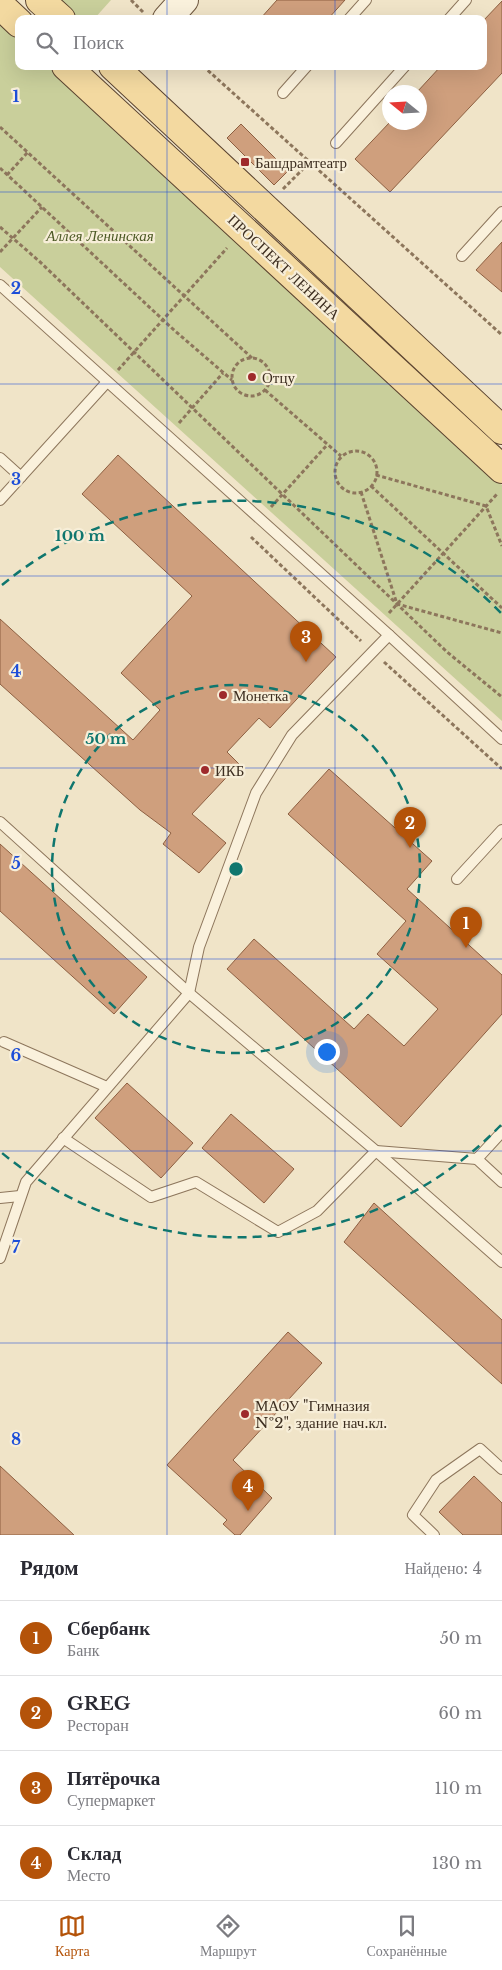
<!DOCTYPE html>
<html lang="ru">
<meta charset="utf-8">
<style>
:root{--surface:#fff;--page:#f2f2f3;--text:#2b2b33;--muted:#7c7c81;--line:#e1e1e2;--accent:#b45309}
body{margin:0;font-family:"Libre Baskerville",serif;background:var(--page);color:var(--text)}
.compass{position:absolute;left:382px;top:85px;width:45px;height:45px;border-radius:50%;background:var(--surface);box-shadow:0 5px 20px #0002;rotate:288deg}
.you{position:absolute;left:326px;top:1051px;width:18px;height:18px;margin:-12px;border:4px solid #fff;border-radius:50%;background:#1a73e8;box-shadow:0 0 0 8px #1a73e833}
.badge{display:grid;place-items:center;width:32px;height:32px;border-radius:50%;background:var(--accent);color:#fff;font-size:16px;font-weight:700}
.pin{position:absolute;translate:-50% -41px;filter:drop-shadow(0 1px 2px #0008)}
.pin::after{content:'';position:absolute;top:26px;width:18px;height:15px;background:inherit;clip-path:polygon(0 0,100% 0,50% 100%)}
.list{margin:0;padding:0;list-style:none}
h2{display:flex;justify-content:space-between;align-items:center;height:65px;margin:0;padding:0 20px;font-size:21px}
h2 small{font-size:16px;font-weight:400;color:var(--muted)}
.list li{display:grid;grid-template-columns:32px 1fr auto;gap:15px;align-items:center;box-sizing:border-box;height:75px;padding:0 20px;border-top:1px solid var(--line)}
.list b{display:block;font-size:19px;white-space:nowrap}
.list p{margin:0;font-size:16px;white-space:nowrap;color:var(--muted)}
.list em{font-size:16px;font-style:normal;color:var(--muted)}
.icon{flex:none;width:28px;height:28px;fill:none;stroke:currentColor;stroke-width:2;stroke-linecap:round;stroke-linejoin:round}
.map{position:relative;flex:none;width:502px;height:1535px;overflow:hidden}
.search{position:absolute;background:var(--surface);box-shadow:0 5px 20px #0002;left:15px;right:15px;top:15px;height:55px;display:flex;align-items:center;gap:12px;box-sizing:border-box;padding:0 18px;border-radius:10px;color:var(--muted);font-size:19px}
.sheet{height:365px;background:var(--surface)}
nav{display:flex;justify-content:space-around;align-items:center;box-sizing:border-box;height:70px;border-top:1px solid var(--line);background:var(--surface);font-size:14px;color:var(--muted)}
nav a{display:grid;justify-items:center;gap:2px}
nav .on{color:var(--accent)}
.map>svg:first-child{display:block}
.green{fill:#c9cf9b}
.building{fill:#cf9f7d;stroke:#8d5f41}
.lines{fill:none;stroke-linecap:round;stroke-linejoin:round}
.lane-casing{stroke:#8d765c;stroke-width:12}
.secondary-casing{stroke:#6f573f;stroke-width:30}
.primary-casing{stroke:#5b4430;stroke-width:30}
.path{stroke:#8d765c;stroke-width:3;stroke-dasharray:4 2.5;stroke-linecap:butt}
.lane{stroke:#faf1dc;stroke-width:10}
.secondary{stroke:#faf1dc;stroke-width:28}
.primary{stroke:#f3d9a0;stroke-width:28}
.grid{fill:none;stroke:#1d4ed8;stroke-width:1;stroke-opacity:0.55}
.ring{fill:none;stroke:#0f766e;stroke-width:2.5;stroke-dasharray:9 6}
.poi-dot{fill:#9e2a2b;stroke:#f7eed8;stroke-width:2}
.labels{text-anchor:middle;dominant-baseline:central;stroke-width:4.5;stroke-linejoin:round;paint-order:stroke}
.poi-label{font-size:15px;fill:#3d2e20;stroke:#f7eed8;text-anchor:start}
.park-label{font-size:15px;font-style:italic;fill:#4d5a26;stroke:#f7eed8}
.street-label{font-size:15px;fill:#3d2e20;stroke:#f7eed8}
.grid-label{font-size:16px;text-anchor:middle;font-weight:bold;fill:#1d4ed8;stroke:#f7eed8;stroke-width:4.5;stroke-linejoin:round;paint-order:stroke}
.centre{fill:#0f766e;stroke:#f7eed8;stroke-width:2.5}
.ring-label{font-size:15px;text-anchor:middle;font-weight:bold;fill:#0f766e;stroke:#f7eed8;stroke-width:4.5;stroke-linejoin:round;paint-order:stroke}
</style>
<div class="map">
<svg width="502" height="1535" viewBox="0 0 502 1535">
<rect width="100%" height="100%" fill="#f0e4c8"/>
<!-- green -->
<g class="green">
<polygon points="46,0 111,0 94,19 67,19"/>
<polygon points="0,17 19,35 19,66 53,66 502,485 502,721 0,267"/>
</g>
<!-- building -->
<g class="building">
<polygon points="277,0 345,0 328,19 260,19"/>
<polygon points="502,1 502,73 390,192 355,159 390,122 420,122 420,92 417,92 441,66 483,66 483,21"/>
<polygon points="241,124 288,171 274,185 227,138"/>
<polygon points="502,242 502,292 476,270"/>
<polygon points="118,455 336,657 270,728 259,718 227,752 239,764 192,814 226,843 199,873 163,844 171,833 140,810 0,684 0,619 133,740 160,710 121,673 192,596 82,494"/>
<polygon points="329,769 432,861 407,889 502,975 502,1014 401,1127 227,969 254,939 354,1029 368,1014 404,1046 438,1009 377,954 406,921 288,814"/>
<polygon points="0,844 147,977 114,1014 0,911"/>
<polygon points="127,1083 193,1143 161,1178 95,1118"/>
<polygon points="231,1114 294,1169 264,1203 202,1148"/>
<polygon points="374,1203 502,1320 502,1384 344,1242"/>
<polygon points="288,1332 322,1363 233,1460 272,1498 240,1535 235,1535 223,1524 227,1520 167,1465"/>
<polygon points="0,1466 74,1535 0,1535"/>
<polygon points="474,1476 502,1503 502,1535 463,1535 439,1512"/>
</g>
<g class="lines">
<defs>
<g id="lane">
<polyline points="349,19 366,0"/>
<polyline points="449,19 466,0"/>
<polyline points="283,93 307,66"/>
<polyline points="336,143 405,66"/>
<polyline points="462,256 502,212"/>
<polyline points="0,285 389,635 502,739"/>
<polyline points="0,458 21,477"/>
<polyline points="0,500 107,382"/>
<polyline points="0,822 189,993 376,1151 502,1262"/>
<polyline points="457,879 502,830"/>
<polyline points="4,1042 107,1087"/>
<polyline points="63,1138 151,1197 196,1182 278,1232 317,1211 376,1151 477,1159 502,1132"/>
<polyline points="477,1159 502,1182"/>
<polyline points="0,1198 20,1196"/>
<polyline points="0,1258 26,1182 189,993 199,947 256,793 292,735 389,635"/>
<polyline points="434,1535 413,1515 436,1480 480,1449 502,1469"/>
</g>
<polyline id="secondary" points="167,19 184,0"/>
<g id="primary">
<polyline points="40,0 61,19"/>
<polyline points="0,5 19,23"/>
<polyline points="66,66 502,469"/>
<polyline points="113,66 502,430"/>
</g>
</defs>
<!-- lane casing -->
<use href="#lane" class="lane-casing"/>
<!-- secondary casing -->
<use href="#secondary" class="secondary-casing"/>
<!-- primary casing -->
<use href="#primary" class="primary-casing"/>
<!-- path -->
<g class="path">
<polyline points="131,0 143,12"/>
<polyline points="203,66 502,335"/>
<polyline points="0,127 252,358"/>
<polyline points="0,168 175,331 232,380"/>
<polyline points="7,175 28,152"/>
<polyline points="283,189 310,162"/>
<polyline points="0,227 39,261 447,652 502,697"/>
<polyline points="0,252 42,207"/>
<circle cx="251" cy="377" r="19"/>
<polyline points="118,370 227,248"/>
<polyline points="265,390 341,456"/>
<polyline points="179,423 223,373"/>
<circle cx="356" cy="472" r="21"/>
<polyline points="376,475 486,506 502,546"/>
<polyline points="371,486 502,608"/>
<polyline points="361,492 397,604 502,633"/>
<polyline points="271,507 327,445"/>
<polyline points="251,537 361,641"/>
<polyline points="389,613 498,493"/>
<polyline points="384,662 502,769"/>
</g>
<!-- lane -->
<use href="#lane" class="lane"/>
<!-- secondary -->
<use href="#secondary" class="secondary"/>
<!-- primary -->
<use href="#primary" class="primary"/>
</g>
<!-- grid -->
<path class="grid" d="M167 0V19M335 0V19M167 66V1535M335 66V1535M0 192H502M0 384H502M0 576H502M0 768H502M0 959H502M0 1151H502M0 1343H502"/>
<!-- distance rings -->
<g class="ring">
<circle cx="236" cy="869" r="184"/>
<path d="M501 1125A368 368 0 0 1 2 1153M2 585A368 368 0 0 1 501 613"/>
</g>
<!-- markers -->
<g class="poi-dot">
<rect x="240" y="157" width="10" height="10" rx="2.5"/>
<circle cx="252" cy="377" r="5"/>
<circle cx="223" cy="695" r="5"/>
<circle cx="205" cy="770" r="5"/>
<circle cx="245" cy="1414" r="5"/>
</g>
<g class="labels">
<!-- poi labels -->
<g class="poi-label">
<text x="255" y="162">Башдрамтеатр</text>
<text x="262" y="377">Отцу</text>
<text x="233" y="695">Монетка</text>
<text x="215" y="770">ИКБ</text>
<text x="255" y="1405">МАОУ "Гимназия<tspan x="255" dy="17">№2", здание нач.кл.</tspan></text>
</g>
<!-- park labels -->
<g class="park-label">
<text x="100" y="235">Аллея Ленинская</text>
</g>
<!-- street labels -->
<g class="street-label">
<text transform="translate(284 267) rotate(43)">ПРОСПЕКТ ЛЕНИНА</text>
</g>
</g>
<g class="grid-label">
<text x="16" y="102">1</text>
<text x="16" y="294">2</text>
<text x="16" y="485">3</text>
<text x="16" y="677">4</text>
<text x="16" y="869">5</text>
<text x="16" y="1061">6</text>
<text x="16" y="1253">7</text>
<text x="16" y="1445">8</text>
</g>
<circle cx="236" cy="869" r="8" class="centre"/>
<g class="ring-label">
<text x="80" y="541">100 m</text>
<text x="106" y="744">50 m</text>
</g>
</svg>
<svg class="compass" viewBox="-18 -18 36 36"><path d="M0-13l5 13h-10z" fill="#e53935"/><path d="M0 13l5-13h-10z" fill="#7c7c81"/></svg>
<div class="you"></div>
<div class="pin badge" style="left:466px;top:948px">1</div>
<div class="pin badge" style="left:410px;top:848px">2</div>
<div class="pin badge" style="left:306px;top:662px">3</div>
<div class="pin badge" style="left:248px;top:1511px">4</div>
<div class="search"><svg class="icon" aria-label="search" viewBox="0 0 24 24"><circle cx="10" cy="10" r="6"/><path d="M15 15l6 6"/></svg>Поиск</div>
</div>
<section class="sheet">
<h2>Рядом<small>Найдено: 4</small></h2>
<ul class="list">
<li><span class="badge">1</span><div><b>Сбербанк</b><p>Банк</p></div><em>50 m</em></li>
<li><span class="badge">2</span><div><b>GREG</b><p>Ресторан</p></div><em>60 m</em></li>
<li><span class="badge">3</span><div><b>Пятёрочка</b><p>Супермаркет</p></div><em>110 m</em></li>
<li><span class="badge">4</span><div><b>Склад</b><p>Место</p></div><em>130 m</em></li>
</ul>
</section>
<nav>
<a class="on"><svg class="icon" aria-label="map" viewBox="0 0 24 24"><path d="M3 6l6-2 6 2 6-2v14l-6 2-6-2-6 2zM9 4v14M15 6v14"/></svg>Карта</a>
<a><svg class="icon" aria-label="directions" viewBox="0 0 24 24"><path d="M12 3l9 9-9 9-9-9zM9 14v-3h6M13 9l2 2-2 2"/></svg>Маршрут</a>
<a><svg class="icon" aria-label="saved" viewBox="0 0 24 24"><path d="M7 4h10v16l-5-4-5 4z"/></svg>Сохранённые</a>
</nav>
